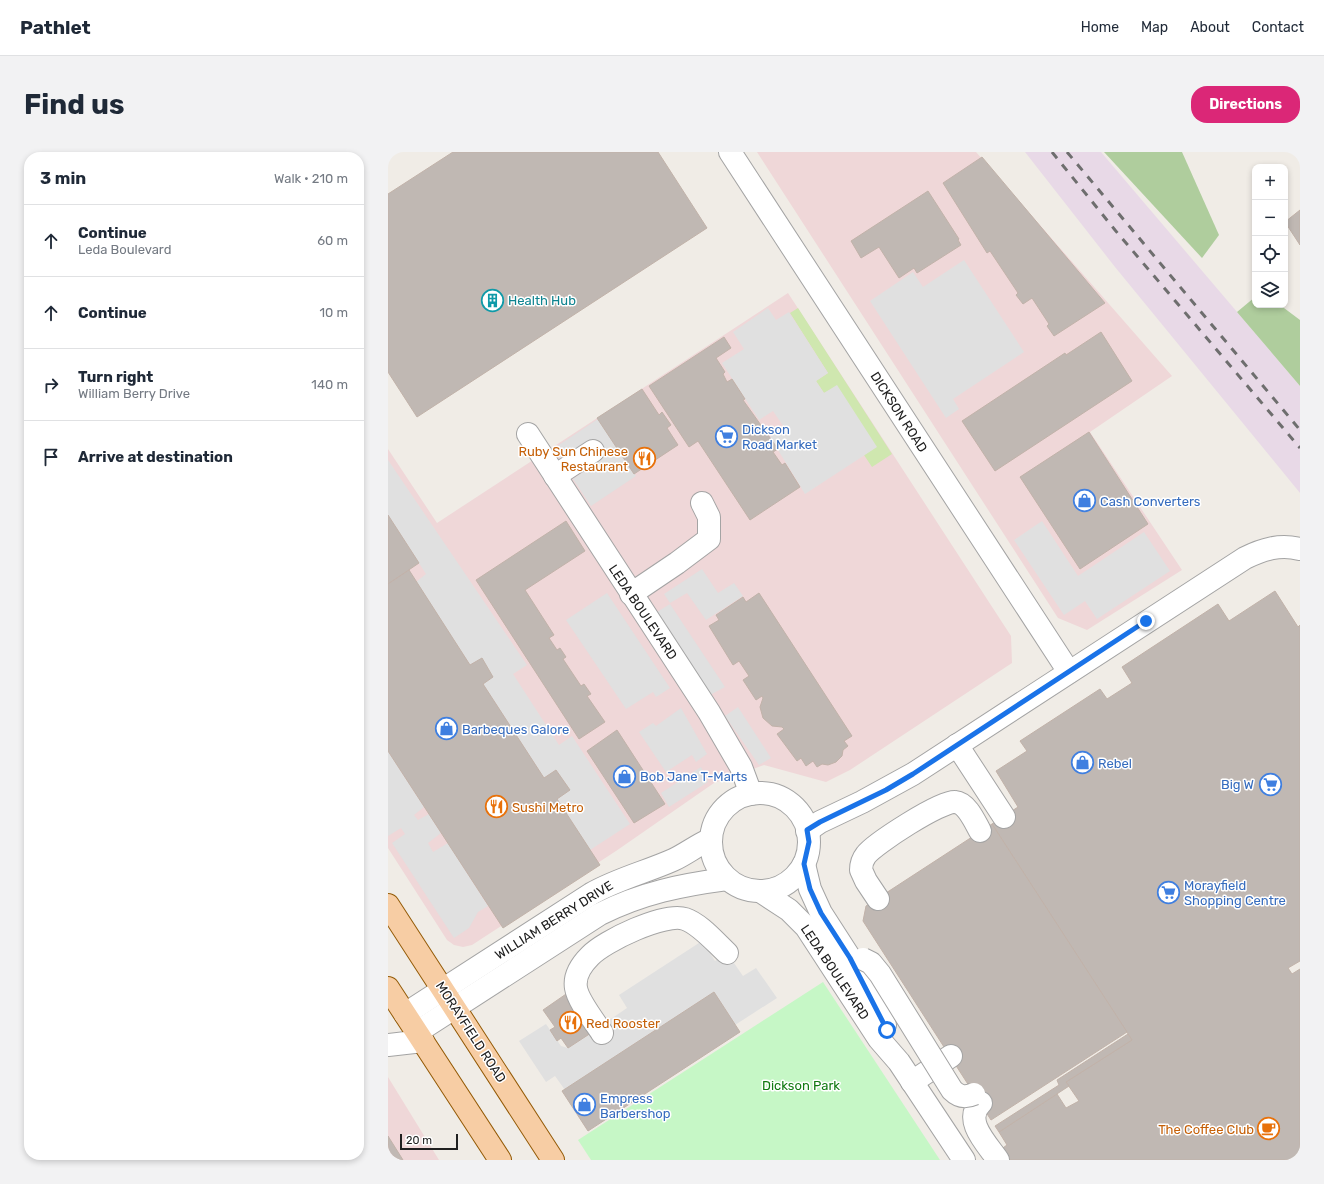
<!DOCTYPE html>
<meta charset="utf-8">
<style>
:root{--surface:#fff;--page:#f2f2f3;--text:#1f2937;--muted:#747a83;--line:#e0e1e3;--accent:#db2777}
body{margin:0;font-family:Rubik,sans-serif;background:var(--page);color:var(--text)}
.controls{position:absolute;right:12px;top:12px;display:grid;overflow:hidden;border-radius:8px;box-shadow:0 2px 6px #0003}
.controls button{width:36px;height:36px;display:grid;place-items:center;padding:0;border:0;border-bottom:1px solid var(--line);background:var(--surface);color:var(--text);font:20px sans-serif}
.scale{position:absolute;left:12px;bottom:10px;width:58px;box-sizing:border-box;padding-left:4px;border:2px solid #202020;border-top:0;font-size:11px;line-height:14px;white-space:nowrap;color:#202020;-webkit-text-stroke:3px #fff;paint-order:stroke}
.stop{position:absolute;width:12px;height:12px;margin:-9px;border:3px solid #1a73e8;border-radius:50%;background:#fff}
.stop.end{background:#1a73e8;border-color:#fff;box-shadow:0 1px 4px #0008}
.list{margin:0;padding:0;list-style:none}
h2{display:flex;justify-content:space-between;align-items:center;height:52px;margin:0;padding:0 16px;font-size:17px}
h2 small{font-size:13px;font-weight:400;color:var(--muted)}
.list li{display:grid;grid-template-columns:26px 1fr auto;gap:12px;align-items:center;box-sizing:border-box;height:72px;padding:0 16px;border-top:1px solid var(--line)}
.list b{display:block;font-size:15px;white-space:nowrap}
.list p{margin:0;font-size:13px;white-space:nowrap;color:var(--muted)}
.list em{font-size:13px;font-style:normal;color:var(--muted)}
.icon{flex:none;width:22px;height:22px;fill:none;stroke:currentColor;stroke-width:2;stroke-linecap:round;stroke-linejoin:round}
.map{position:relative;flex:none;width:912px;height:1008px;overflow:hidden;border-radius:16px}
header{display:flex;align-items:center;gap:24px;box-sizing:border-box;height:56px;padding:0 20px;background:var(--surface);border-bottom:1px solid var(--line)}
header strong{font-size:19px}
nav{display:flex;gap:22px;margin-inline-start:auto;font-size:14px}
.intro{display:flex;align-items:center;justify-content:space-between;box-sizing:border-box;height:96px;padding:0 24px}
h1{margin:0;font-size:28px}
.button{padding:10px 18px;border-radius:16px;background:var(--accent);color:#fff;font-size:14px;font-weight:700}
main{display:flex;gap:24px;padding:0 24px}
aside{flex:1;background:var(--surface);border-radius:16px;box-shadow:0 2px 6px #0003}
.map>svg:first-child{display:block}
.commercial{fill:#efd7d8}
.industrial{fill:#e8d9e7}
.grass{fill:#cfe7af}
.forest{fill:#afcd9d}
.park{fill:#c6f7c6}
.parking{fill:#e0e0e0}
.building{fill:#c0b8b3;stroke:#c1b2a9}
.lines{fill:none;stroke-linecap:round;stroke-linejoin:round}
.minor-casing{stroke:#a4a4a4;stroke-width:24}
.major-casing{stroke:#945b07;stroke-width:24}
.minor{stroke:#fff;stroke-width:22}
.major{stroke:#f7cda4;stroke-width:22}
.rail{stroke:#6e6e6e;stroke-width:3;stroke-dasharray:8 8;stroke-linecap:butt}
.minor-bridge-casing{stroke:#a4a4a4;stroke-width:24;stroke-linecap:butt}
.minor-bridge{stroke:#fff;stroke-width:22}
.route{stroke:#1a73e8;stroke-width:5}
.labels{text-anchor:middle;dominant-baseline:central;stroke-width:3;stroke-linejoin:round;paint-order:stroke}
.culture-label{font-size:13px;fill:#0d838f;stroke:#fff;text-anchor:start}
.street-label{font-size:13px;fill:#202020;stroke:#fff}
.shop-label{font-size:13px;fill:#366cbe;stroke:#fff;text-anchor:start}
.food-label{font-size:13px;fill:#c56008;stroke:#fff;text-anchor:end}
.park-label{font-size:13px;fill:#117a12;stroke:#fff}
</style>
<header>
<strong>Pathlet</strong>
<nav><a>Home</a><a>Map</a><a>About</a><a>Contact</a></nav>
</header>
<div class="intro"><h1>Find us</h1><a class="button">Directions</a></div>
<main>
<aside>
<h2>3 min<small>Walk · 210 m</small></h2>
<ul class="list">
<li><svg class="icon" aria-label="ahead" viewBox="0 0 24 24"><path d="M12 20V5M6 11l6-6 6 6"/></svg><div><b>Continue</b><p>Leda Boulevard</p></div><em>60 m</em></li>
<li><svg class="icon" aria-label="ahead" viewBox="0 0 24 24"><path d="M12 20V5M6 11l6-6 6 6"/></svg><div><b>Continue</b></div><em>10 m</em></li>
<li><svg class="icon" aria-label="right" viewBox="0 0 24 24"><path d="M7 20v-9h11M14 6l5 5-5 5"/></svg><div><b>Turn right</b><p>William Berry Drive</p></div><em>140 m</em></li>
<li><svg class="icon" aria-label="arrive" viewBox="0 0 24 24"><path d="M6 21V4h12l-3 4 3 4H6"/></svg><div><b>Arrive at destination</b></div></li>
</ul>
</aside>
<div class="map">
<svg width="912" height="1008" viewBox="0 0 912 1008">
<rect width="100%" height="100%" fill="#f0ece6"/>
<!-- commercial -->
<g class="commercial">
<polygon points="369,0 588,0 784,224 702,280 794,418 699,478 670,466"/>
<polygon points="400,141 623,484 624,511 462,618 438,630 376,613 326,631 228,699 84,793 75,795 66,793 59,788 0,696 0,297 49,371"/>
<polygon points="0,925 51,1008 0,1008"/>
</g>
<!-- industrial -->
<polygon class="industrial" points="637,0 713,0 912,234 912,341 727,115"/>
<!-- grass -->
<polygon class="grass" points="410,156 504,302 484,315 476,303 488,295 449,234 436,241 428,229 440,221 402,161"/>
<!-- forest -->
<g class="forest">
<polygon points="716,0 794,0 831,83 814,106"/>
<polygon points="867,145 867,153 892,153 912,168 912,234 849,160"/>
</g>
<!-- park -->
<polygon class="park" points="435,830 552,1008 203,1008 190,988"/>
<!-- parking -->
<g class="parking">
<polygon points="576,108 636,200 565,247 571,257 558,266 482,149 525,120 535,135"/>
<polygon points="380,156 388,168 401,160 440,221 428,229 436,241 449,233 489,295 417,342 382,285 396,275 385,259 371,268 334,211 356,197 345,180"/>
<polygon points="210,267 248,324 203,354 185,327 198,318 185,299 172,307 165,297"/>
<polygon points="0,308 139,513 125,522 171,593 184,584 242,672 202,698 169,647 182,638 168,618 156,626 95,532 94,506 82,513 28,430 38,422 0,363"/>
<polygon points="654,369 690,424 756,380 782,419 709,467 697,449 676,463 626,388"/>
<polygon points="314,417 330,441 346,431 355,444 318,468 299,441 282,451 276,442"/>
<polygon points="219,441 282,536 268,545 265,540 238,557 178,468"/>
<polygon points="282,452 337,535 322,543 269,460"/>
<polygon points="350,555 383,606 371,613 337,564"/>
<polygon points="293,556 319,602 308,610 304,603 278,620 251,580 265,571 268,574"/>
<polygon points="0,599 36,655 26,663 30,668 41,662 53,681 40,691 45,700 60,691 100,754 90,760 81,776 66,786 4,691 17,682 13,676 0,684"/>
<polygon points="313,615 320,630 281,655 273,641"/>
<polygon points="314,789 327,809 339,801 355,824 368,816 389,846 347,873 177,938 167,924 158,930 131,889 158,872 173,894 180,896 239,856 231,843"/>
</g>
<!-- building -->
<g class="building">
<polygon points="65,0 270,0 319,76 29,265 0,220 0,42"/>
<polygon points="594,5 717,151 666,184 659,174 661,172 644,146 635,152 628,143 630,141 602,99 599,101 555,31"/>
<polygon points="540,39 571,87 570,88 573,93 529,121 526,116 511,126 491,95 473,106 463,89"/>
<polygon points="912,58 912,93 897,70"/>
<polygon points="713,180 744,229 607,319 574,269 677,201 678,203"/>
<polygon points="336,185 343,196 328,206 337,220 335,222 339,230 344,227 357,247 355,248 390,297 385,300 394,313 397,311 412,335 362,368 310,289 301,295 261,234"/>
<polygon points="254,237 271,263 274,260 283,273 279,276 290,293 246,322 209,266"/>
<polygon points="701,280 760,372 692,417 632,325"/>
<polygon points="0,363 31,411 0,432"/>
<polygon points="178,369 197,399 137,438 166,483 161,486 169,498 172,496 178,505 175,507 193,534 196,532 203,542 199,544 217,570 191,587 88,428"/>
<polygon points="21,418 82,513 94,506 105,525 95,532 156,626 168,618 182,638 169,647 212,713 115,776 0,599 0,432"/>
<polygon points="887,439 910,475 912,473 912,809 900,816 904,822 912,817 912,1008 619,1008 612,998 619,993 611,980 669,942 678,956 691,949 678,930 744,888 604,672 630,655 608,619 639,599 632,589 712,537 719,547 744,531 734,515 830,452 841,469"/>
<polygon points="371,441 464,584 456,589 460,594 455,598 454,604 448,610 440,613 434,612 429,615 425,609 418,614 413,606 409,609 389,582 396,577 394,575 384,574 375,566 372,555 375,546 374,544 368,548 355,528 361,524 351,509 345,513 321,474 331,468 328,463 355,445 358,450"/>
<polygon points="229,578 277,652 246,671 199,599"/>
<polygon points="604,672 739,880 603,968 475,769 478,754"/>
<polygon points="181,840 206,879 180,896 173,886 169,889 162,878 167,875 155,858"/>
<polygon points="326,840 352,880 200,979 174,939"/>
<polygon points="740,882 744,888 678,930 681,934 611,980 607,974 671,933 669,928"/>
<polygon points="0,984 15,1008 0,1008"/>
</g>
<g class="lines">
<defs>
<g id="minor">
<polyline points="342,0 681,520"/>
<polyline points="140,282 321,560 353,615 363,642"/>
<polyline points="167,324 205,299"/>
<polyline points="243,442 289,411 321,387 321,365 314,351"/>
<polyline points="569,593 616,665"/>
<circle cx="372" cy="690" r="49"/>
<path d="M419 679 432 670 474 650 525 622 857 406C875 397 892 392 912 397"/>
<polyline points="416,712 422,737 433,761 462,806 497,873"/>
<polyline points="372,739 401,758 418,775 491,887 511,910 576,1008"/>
<path d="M490 747 478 729 473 718C473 712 474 708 478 703 486 692 554 648 567 650 579 651 587 670 592 679"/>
<path d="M17 862 203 742C229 727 258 720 285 708 298 702 309 693 323 687"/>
<path d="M29 880 212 762C254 741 293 733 339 727"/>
<path d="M214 881C207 870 190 849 188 836 186 824 194 812 202 804 216 789 277 760 297 767 312 772 327 790 339 801"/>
<polyline points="0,893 35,889"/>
<polyline points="524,930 563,904"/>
<path d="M593 951C574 968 600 993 610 1008"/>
</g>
<g id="major">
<polyline points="0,753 165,1008"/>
<polyline points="0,836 112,1008"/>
</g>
</defs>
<!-- minor casing -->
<use href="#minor" class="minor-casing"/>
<!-- major casing -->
<use href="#major" class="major-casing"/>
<!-- minor -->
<use href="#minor" class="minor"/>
<!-- major -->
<use href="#major" class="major"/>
<!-- rail -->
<g class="rail">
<polyline points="664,0 727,78 912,296"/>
<polyline points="679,0 912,278"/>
</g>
<defs>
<path id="minor-bridge" d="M475 807 483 811 492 822 564 938C571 945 577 946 586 942"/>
</defs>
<!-- minor-bridge casing -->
<use href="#minor-bridge" class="minor-bridge-casing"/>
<!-- minor-bridge -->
<use href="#minor-bridge" class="minor-bridge"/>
</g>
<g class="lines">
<!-- route -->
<polyline class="route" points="499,878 462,806 433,761 422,737 416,712 421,690 419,678 432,670 498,638 525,622 758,469"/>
</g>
<!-- icons -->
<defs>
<symbol id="building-ring" viewBox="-11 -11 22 22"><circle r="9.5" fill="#fff" stroke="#0f9aa8" stroke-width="1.5"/><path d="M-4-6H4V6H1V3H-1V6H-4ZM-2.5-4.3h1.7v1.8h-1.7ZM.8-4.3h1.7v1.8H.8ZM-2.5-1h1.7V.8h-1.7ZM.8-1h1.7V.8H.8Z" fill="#0f9aa8"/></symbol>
<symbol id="supermarket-ring" viewBox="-11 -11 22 22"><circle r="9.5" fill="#fff" stroke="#3f7fe0" stroke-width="1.5"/><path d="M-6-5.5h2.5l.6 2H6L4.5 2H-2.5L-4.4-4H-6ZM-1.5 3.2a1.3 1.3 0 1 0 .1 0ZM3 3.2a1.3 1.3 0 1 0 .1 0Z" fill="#3f7fe0"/></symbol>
<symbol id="restaurant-ring" viewBox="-11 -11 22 22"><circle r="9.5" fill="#fff" stroke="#e8710a" stroke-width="1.5"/><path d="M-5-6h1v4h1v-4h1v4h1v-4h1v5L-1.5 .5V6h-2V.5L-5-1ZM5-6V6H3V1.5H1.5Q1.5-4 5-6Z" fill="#e8710a"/></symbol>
<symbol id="shop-ring" viewBox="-11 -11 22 22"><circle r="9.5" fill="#fff" stroke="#3f7fe0" stroke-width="1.5"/><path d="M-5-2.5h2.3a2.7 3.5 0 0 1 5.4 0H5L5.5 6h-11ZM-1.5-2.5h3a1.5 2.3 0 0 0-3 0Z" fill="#3f7fe0"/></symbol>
<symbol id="cafe-ring" viewBox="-11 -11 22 22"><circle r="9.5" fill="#fff" stroke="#e8710a" stroke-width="1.5"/><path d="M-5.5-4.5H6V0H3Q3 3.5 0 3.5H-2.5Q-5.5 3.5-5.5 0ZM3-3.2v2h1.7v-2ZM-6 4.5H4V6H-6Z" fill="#e8710a"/></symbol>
</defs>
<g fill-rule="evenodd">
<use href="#building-ring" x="92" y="136" width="25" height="25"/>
<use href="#supermarket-ring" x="326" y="272" width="25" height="25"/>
<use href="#restaurant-ring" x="244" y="294" width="25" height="25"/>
<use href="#shop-ring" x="684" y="336" width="25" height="25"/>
<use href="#shop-ring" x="46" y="564" width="25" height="25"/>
<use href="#shop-ring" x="682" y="598" width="25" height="25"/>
<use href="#shop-ring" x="224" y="612" width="25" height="25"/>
<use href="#supermarket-ring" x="870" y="620" width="25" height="25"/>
<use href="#restaurant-ring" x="96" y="642" width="25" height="25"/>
<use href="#supermarket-ring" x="768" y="728" width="25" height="25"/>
<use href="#restaurant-ring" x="170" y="858" width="25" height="25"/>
<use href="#shop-ring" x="184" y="940" width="25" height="25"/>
<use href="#cafe-ring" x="868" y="964" width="25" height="25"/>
</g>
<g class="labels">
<!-- culture labels -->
<g class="culture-label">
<text x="120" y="148">Health Hub</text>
</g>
<!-- street labels -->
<g class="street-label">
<text transform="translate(511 260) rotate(57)">DICKSON ROAD</text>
<text transform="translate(255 460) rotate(56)">LEDA BOULEVARD</text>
<text transform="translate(166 768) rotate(-32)">WILLIAM BERRY DRIVE</text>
<text transform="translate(447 820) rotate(56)">LEDA BOULEVARD</text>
<text transform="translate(83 880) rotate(57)">MORAYFIELD ROAD</text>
</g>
<!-- shop labels -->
<g class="shop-label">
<text x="354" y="277">Dickson<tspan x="354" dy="15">Road Market</tspan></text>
<text x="712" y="349">Cash Converters</text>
<text x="74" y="577">Barbeques Galore</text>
<text x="710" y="611">Rebel</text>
<text x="252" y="624">Bob Jane T-Marts</text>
<text x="866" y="632" text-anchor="end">Big W</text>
<text x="796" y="733">Morayfield<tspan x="796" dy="15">Shopping Centre</tspan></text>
<text x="212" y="946">Empress<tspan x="212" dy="15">Barbershop</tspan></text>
</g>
<!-- food labels -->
<g class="food-label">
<text x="240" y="299">Ruby Sun Chinese<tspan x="240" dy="15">Restaurant</tspan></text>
<text x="124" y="655" text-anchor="start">Sushi Metro</text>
<text x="198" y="871" text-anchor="start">Red Rooster</text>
<text x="866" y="977">The Coffee Club</text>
</g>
<!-- park labels -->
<g class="park-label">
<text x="413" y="933">Dickson Park</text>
</g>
</g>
</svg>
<div class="controls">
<button>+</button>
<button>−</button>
<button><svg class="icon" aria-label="locate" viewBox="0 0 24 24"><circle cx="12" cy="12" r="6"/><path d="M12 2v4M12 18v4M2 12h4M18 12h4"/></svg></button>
<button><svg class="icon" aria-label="layers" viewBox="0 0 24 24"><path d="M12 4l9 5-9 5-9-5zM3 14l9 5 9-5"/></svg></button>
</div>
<div class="scale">20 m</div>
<div class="stop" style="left:499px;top:878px"></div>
<div class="stop end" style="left:758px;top:469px"></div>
</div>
</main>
